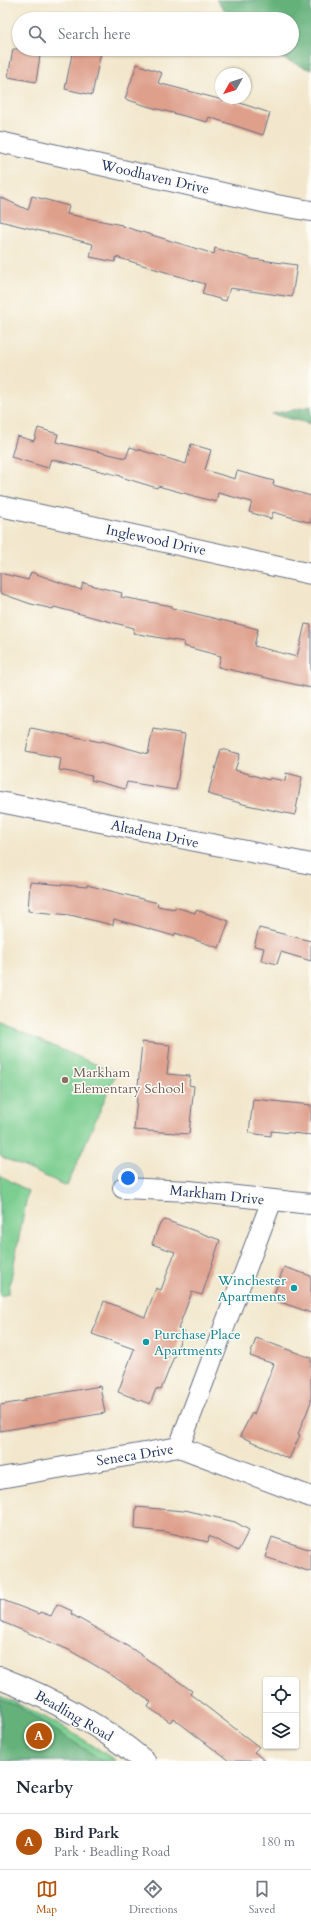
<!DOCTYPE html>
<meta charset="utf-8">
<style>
:root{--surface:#fff;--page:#f2f2f3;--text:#1f2937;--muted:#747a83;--line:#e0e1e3;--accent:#b45309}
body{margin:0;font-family:Cardo,serif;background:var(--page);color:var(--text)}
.controls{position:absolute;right:12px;bottom:12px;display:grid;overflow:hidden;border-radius:4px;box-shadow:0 1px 3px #0004}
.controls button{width:36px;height:36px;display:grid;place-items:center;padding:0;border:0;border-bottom:1px solid var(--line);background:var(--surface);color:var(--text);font:20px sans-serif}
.compass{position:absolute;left:215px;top:68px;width:36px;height:36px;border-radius:50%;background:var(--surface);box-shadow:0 1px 3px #0004;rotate:231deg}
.you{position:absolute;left:128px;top:1178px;width:14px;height:14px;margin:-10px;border:3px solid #fff;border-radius:50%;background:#1a73e8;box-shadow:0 0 0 6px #1a73e833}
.badge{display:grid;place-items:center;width:26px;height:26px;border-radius:50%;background:var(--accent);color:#fff;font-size:13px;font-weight:700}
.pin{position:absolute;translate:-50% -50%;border:2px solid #fff;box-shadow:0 1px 4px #0006}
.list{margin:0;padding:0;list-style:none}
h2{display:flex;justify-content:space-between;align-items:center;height:52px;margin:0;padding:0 16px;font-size:17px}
h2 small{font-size:13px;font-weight:400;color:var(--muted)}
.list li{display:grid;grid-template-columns:26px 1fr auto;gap:12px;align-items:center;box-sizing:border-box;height:56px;padding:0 16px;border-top:1px solid var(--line)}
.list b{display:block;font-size:15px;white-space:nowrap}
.list p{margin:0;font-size:13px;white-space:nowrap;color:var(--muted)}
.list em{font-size:13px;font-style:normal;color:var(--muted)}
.icon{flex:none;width:22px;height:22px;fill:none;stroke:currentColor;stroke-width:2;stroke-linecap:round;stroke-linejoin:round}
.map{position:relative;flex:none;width:311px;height:1761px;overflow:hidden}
.search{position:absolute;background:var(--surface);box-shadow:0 1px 3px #0004;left:12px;right:12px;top:12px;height:44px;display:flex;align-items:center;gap:10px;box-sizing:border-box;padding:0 14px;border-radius:22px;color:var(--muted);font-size:15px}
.sheet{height:108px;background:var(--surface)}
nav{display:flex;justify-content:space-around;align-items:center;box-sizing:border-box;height:56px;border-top:1px solid var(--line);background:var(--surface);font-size:11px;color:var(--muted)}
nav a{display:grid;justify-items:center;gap:2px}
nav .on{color:var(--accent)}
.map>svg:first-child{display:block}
.green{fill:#7cce90;stroke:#4c7e77}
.forest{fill:#65b17a;stroke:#40706c}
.building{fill:#de9f8b}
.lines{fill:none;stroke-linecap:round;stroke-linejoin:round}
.street-casing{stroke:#666f84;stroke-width:22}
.secondary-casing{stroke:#666f84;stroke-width:24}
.street{stroke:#fff;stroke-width:20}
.secondary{stroke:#fff;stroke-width:22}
.education-dot{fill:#8d6e63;stroke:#fdfcf7;stroke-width:1.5}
.culture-dot{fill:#0f9aa8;stroke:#fdfcf7;stroke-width:1.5}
.labels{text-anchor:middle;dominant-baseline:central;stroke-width:3;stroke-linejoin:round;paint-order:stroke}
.street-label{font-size:14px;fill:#1b2f5e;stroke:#fdfcf7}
.education-label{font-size:14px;fill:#785e54;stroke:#fdfcf7;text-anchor:start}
.culture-label{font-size:14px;fill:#0d838f;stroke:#fdfcf7;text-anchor:end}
</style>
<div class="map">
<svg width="311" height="1761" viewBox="0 0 311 1761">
<rect width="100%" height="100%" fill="#fdfcf7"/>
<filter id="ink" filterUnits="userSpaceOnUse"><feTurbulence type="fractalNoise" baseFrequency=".025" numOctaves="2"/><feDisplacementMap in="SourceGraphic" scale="8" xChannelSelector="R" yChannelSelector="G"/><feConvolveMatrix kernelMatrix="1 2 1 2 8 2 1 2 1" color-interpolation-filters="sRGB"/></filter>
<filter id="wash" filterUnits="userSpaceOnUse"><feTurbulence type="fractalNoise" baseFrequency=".012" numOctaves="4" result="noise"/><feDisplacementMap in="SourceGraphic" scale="16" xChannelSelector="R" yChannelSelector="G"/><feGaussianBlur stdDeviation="0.9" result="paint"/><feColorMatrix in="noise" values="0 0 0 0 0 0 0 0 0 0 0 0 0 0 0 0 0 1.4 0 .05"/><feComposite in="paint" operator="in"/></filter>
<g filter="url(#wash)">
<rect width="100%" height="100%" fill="#f2e7cc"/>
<!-- green -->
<g class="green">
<polygon points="0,1023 116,1073 67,1186 0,1156"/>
<polygon points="0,1175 28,1191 8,1294 0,1296"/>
<path d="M0 1696C41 1713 80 1736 116 1761H0Z"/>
</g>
<!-- forest -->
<g class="forest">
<polygon points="216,0 311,0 311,70 259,49 292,49 292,19 232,19"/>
<polygon points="311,406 311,424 272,414"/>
<polygon points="0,1700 18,1706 103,1761 0,1761"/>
</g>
<g id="blocks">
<!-- building -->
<g class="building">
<polygon points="13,49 41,49 36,82 8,77"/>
<polygon points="73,49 85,49 101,52 92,95 65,89"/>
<polygon points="137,64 162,73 158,83 234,103 234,101 270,113 263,135 209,117 207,122 150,107 125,99"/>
<polygon points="32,196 69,206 67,214 122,225 122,226 214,254 215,248 253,259 297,265 292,297 230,288 226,301 202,294 205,284 116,257 115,262 90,257 93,244 0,221 0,197 28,210"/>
<polygon points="38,428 58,434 56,442 126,458 130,447 186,464 191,444 211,450 205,470 235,479 237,471 274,481 273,485 311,496 311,523 273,512 271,519 249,512 252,502 218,493 216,502 158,486 157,488 121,477 121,476 51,459 48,468 11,457 17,436 34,441"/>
<polygon points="31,572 81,590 83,583 122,593 121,597 172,606 172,608 258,629 254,646 297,657 305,624 311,625 311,688 218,667 221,656 183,646 184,642 133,633 134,628 54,607 53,609 31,604 0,593 0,573 28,580"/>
<polygon points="31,728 101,742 102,741 148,754 153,729 185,734 176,790 127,782 125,789 91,780 92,776 59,770 61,758 26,751"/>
<polygon points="221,749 240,754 235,770 269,780 270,778 285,781 286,773 302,777 295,815 247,805 208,794"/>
<polygon points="30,882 87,887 87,885 158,903 157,906 175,909 175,907 195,913 196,910 229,921 219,948 175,933 174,936 114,919 113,925 70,915 28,911"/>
<polygon points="259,928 311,941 311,961 281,952 277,964 261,960 264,948 254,946"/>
<polygon points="142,1042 170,1045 167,1074 190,1076 189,1085 194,1086 189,1134 134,1130"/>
<polygon points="253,1099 311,1105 311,1135 271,1131 271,1136 249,1133"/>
<polygon points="165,1220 220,1240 202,1295 192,1292 178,1329 184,1331 161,1390 156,1389 150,1404 118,1392 134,1349 92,1334 104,1301 145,1317 156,1288 161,1290 175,1252 152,1244 159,1225"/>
<polygon points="284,1267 311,1276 311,1313 272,1299"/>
<polygon points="256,1338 311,1358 311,1402 298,1434 300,1435 289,1459 240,1436 252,1413 254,1414 274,1364 250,1356"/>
<polygon points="100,1386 105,1413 0,1431 0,1405 25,1401 25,1399"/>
<polygon points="136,1507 184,1511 185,1510 235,1522 249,1530 238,1551 209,1536 208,1542 166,1532 135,1529"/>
<polygon points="272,1537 311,1550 311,1572 265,1557"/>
<polygon points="0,1599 39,1614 40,1612 51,1616 57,1604 72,1611 71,1614 134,1650 192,1691 190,1694 259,1747 254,1752 265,1761 229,1761 173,1718 170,1722 148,1707 151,1702 110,1674 69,1650 0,1621"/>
</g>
</g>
</g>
<g filter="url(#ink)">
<use href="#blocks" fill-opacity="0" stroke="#666f84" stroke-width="1"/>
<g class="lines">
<defs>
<g id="street">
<polyline points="0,142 271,204 311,211"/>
<polyline points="0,506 311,574"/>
<polyline points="0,802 311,864"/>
<polyline points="123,1188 189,1191 311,1204"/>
<polyline points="179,1447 272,1200"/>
<polyline points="0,1478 179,1447 311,1497"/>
</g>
<path id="secondary" d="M0 1678C51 1698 102 1726 144 1761"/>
</defs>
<!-- street casing -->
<use href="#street" class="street-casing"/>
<!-- secondary casing -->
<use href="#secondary" class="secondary-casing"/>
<!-- street -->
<use href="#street" class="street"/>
<!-- secondary -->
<use href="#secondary" class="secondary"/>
</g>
</g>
<!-- markers -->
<circle class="education-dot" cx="65" cy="1080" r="4"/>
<g class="culture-dot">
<circle cx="294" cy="1288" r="4"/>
<circle cx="146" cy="1342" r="4"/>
</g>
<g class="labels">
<!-- street labels -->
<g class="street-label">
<text transform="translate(155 177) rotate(13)">Woodhaven Drive</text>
<text transform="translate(156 540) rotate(12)">Inglewood Drive</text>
<text transform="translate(155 834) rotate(12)">Altadena Drive</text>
<text transform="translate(217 1195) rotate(6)">Markham Drive</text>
<text transform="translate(135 1455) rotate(-9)">Seneca Drive</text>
<text transform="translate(74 1716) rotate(30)">Beadling Road</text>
</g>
<!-- education labels -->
<g class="education-label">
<text x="73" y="1072">Markham<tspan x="73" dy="16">Elementary School</tspan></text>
</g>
<!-- culture labels -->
<g class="culture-label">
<text x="286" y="1280">Winchester<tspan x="286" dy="16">Apartments</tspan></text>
<text x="154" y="1334" text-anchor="start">Purchase Place<tspan x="154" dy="16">Apartments</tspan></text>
</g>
</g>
</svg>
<div class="controls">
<button><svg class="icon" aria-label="locate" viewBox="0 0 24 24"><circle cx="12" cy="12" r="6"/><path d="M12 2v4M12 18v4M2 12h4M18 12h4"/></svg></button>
<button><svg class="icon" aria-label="layers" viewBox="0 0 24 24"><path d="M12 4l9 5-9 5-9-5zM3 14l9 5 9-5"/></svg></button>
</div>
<svg class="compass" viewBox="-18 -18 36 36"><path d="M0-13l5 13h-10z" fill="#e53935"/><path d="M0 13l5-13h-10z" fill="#747a83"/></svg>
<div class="you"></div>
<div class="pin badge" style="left:39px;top:1736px">A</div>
<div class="search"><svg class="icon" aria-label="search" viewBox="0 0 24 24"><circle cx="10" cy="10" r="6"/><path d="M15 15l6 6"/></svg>Search here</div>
</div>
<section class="sheet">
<h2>Nearby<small></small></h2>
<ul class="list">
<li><span class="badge">A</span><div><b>Bird Park</b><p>Park · Beadling Road</p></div><em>180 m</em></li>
</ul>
</section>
<nav>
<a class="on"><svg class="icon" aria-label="map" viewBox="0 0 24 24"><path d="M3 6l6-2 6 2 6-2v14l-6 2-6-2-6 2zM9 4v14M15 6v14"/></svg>Map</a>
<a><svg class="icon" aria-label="directions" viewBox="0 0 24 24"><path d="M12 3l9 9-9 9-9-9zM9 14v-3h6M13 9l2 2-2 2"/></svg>Directions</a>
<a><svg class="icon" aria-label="saved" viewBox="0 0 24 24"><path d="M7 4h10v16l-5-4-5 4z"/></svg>Saved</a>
</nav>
